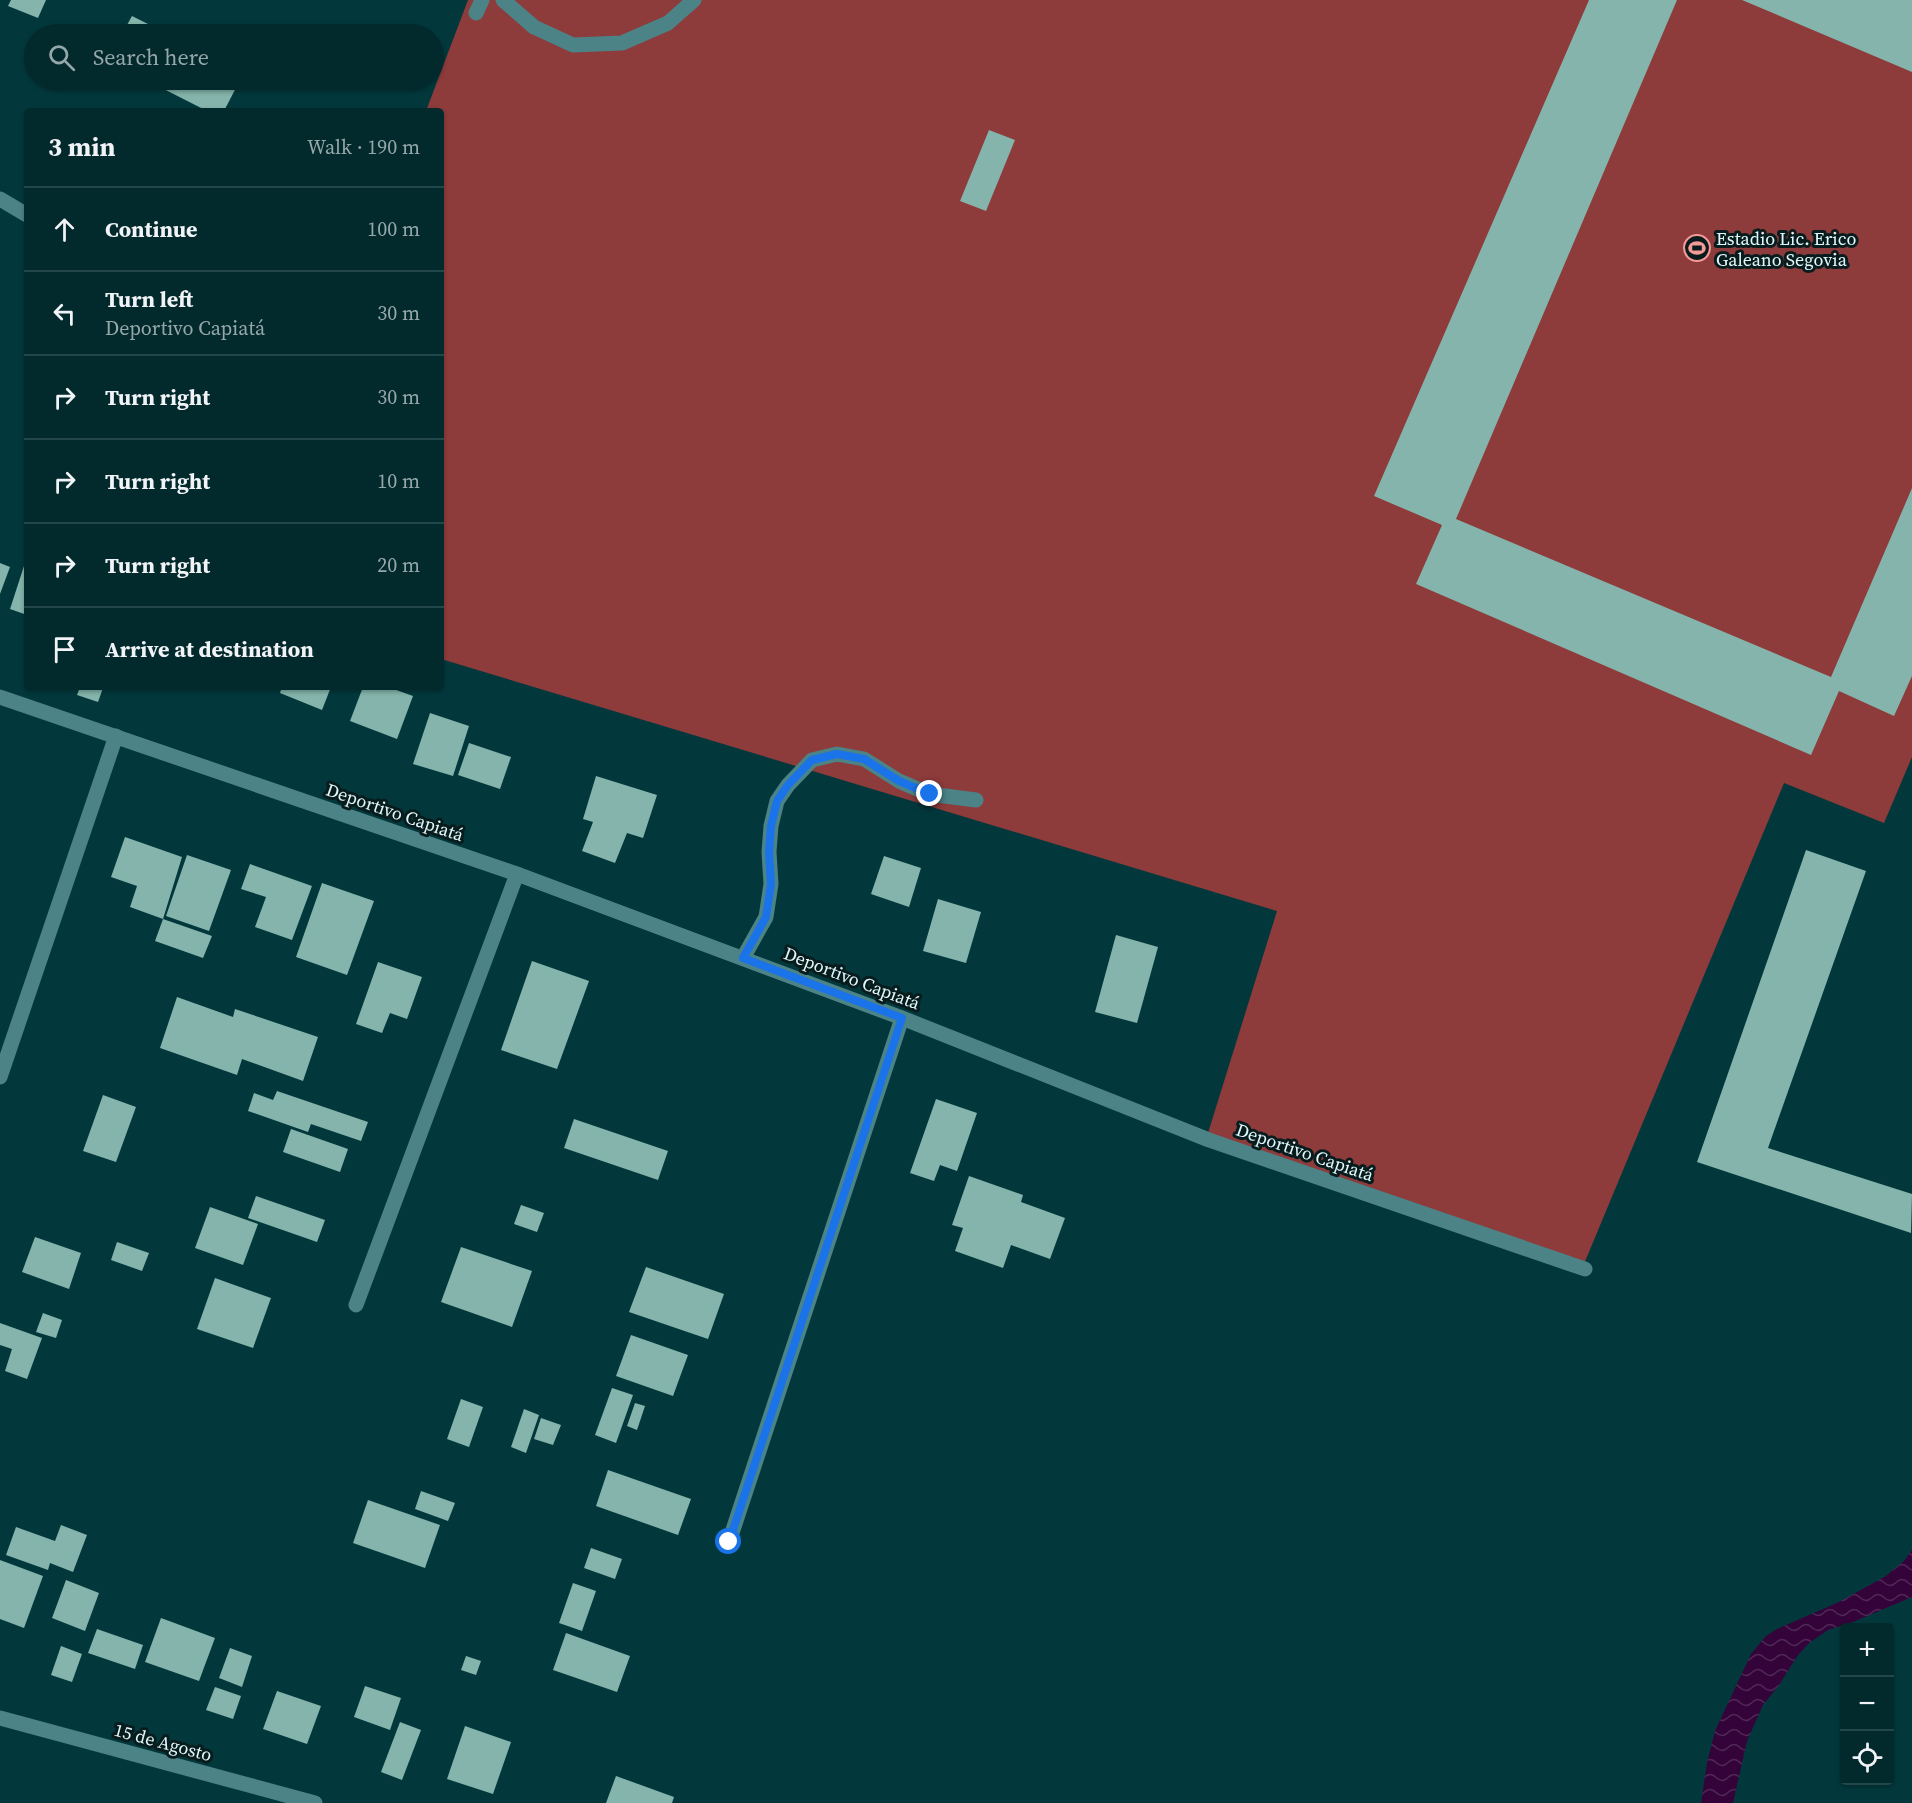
<!DOCTYPE html>
<meta charset="utf-8">
<style>
:root{--surface:#022a2d;--page:#0c3235;--text:#f1f3f6;--muted:#96a7aa;--line:#234649}
body{margin:0;font-family:"Source Serif 4",serif;background:var(--page);color:var(--text)}
.controls{position:absolute;right:18px;bottom:18px;display:grid;overflow:hidden;border-radius:6px;box-shadow:0 2px 4px #0004}
.controls button{width:54px;height:54px;display:grid;place-items:center;padding:0;border:0;border-bottom:2px solid var(--line);background:var(--surface);color:var(--text);font:30px sans-serif}
.stop{position:absolute;width:18px;height:18px;margin:-14px;border:4px solid #1a73e8;border-radius:50%;background:#fff}
.stop.end{background:#1a73e8;border-color:#fff;box-shadow:0 2px 6px #0008}
.list{margin:0;padding:0;list-style:none}
h2{display:flex;justify-content:space-between;align-items:center;height:78px;margin:0;padding:0 24px;font-size:26px}
h2 small{font-size:20px;font-weight:400;color:var(--muted)}
.list li{display:grid;grid-template-columns:39px 1fr auto;gap:18px;align-items:center;box-sizing:border-box;height:84px;padding:0 24px;border-top:2px solid var(--line)}
.list b{display:block;font-size:22px;white-space:nowrap}
.list p{margin:0;font-size:20px;white-space:nowrap;color:var(--muted)}
.list em{font-size:20px;font-style:normal;color:var(--muted)}
.icon{flex:none;width:33px;height:33px;fill:none;stroke:currentColor;stroke-width:2;stroke-linecap:round;stroke-linejoin:round}
.map{position:relative;flex:none;width:1912px;height:1803px;overflow:hidden}
.search{position:absolute;background:var(--surface);box-shadow:0 2px 4px #0004;left:24px;top:24px;width:420px;height:66px;display:flex;align-items:center;gap:15px;box-sizing:border-box;padding:0 21px;border-radius:33px;color:var(--muted);font-size:22px}
.panel{position:absolute;background:var(--surface);box-shadow:0 2px 4px #0004;left:24px;top:108px;width:420px;height:582px;border-radius:6px}
.map>svg:first-child{display:block}
.park{fill:#8d3b3b}
.water{fill:url(#water-waves)}
.building{fill:#84b4ab}
.lines{fill:none;stroke-linecap:round;stroke-linejoin:round}
.minor{stroke:#4c8387;stroke-width:15}
.route{stroke:#1a73e8;stroke-width:8}
.labels{text-anchor:middle;dominant-baseline:central;stroke-width:6;stroke-linejoin:round;paint-order:stroke}
.poi-label{font-size:18px;fill:#e1f9fb;stroke:#081c1e;text-anchor:start}
.street-label{font-size:18px;fill:#e1f9fb;stroke:#081c1e}
</style>
<div class="map">
<svg width="1912" height="1803" viewBox="0 0 1912 1803">
<defs>
<pattern id="water-waves" width="16" height="10" patternUnits="userSpaceOnUse" patternTransform="scale(1.5)"><rect width="16" height="10" fill="#330339"/><path d="M0 5q4-4 8 0t8 0" fill="none" stroke="#502857"/></pattern>
</defs>
<rect width="100%" height="100%" fill="#02383c"/>
<!-- park -->
<polygon class="park" points="468,0 1912,0 1912,757 1884,823 1784,783 1584,1264 1208,1133 1277,911 441,659 441,111 426,111"/>
<!-- water -->
<polygon class="water" points="1912,1550 1912,1597 1853,1622 1828,1630 1809,1643 1798,1655 1779,1685 1763,1705 1747,1741 1733,1803 1701,1803 1707,1763 1715,1731 1751,1654 1766,1636 1777,1629 1839,1602 1886,1576 1904,1561"/>
<!-- building -->
<g class="building">
<polygon points="11,0 46,0 38,18 8,6"/>
<polygon points="1589,0 1677,0 1456,519 1831,677 1912,488 1912,676 1894,716 1839,691 1811,755 1416,584 1442,525 1374,496"/>
<polygon points="1742,0 1912,0 1912,72"/>
<polygon points="132,16 168,34 122,34"/>
<polygon points="146,80 240,80 224,111 207,111"/>
<polygon points="989,130 1015,140 986,211 960,201"/>
<polygon points="0,563 10,567 0,594"/>
<polygon points="24,566 27,567 27,615 10,609"/>
<polygon points="80,687 103,688 98,702 77,695"/>
<polygon points="282,687 331,687 322,710 280,693"/>
<polygon points="363,687 388,687 413,696 397,739 350,721"/>
<polygon points="430,713 469,726 453,776 413,764"/>
<polygon points="469,743 511,757 500,789 458,775"/>
<polygon points="596,776 657,795 643,838 627,833 615,863 582,851 593,822 583,819"/>
<polygon points="125,837 182,857 163,919 130,907 137,886 111,877"/>
<polygon points="1806,850 1866,871 1768,1148 1912,1194 1911,1233 1697,1162"/>
<polygon points="187,855 231,870 209,931 166,916"/>
<polygon points="884,856 921,868 909,907 871,894"/>
<polygon points="250,864 312,886 292,940 255,927 266,897 241,889"/>
<polygon points="322,883 374,901 347,975 296,957"/>
<polygon points="938,899 981,912 966,963 923,951"/>
<polygon points="163,919 212,936 203,958 155,941"/>
<polygon points="1116,935 1158,947 1137,1023 1095,1012"/>
<polygon points="532,961 589,981 557,1069 501,1050"/>
<polygon points="378,962 422,977 407,1019 390,1013 382,1033 356,1024"/>
<polygon points="177,997 233,1017 235,1009 318,1037 303,1081 242,1059 237,1075 160,1048"/>
<polygon points="277,1091 368,1122 361,1141 311,1124 308,1132 248,1111 254,1093 273,1100"/>
<polygon points="103,1095 136,1107 116,1162 83,1151"/>
<polygon points="936,1099 977,1113 957,1171 940,1165 934,1181 910,1173"/>
<polygon points="574,1119 668,1151 658,1180 564,1148"/>
<polygon points="291,1129 348,1149 340,1172 283,1152"/>
<polygon points="969,1176 1023,1195 1021,1202 1065,1218 1050,1259 1011,1245 1003,1268 955,1251 963,1228 952,1225"/>
<polygon points="256,1196 325,1220 317,1242 248,1218"/>
<polygon points="521,1205 544,1213 537,1232 514,1224"/>
<polygon points="210,1207 258,1224 243,1265 195,1248"/>
<polygon points="35,1237 81,1253 69,1289 22,1272"/>
<polygon points="117,1242 149,1253 142,1271 111,1260"/>
<polygon points="461,1247 532,1271 512,1327 441,1302"/>
<polygon points="646,1267 724,1294 708,1339 629,1312"/>
<polygon points="215,1278 271,1298 253,1348 197,1329"/>
<polygon points="43,1313 62,1320 56,1338 36,1332"/>
<polygon points="0,1323 42,1338 27,1379 5,1371 12,1349 0,1345"/>
<polygon points="631,1335 688,1355 673,1396 616,1376"/>
<polygon points="612,1388 633,1395 616,1443 595,1435"/>
<polygon points="461,1399 483,1407 469,1447 447,1439"/>
<polygon points="635,1403 645,1406 637,1430 627,1426"/>
<polygon points="524,1409 539,1415 526,1453 511,1447"/>
<polygon points="541,1418 561,1425 553,1445 534,1439"/>
<polygon points="608,1470 691,1499 678,1535 596,1506"/>
<polygon points="421,1491 455,1503 448,1521 415,1509"/>
<polygon points="368,1500 440,1525 425,1568 353,1543"/>
<polygon points="61,1525 87,1535 73,1572 50,1563 48,1570 6,1555 16,1527 55,1541"/>
<polygon points="591,1548 622,1559 615,1579 584,1568"/>
<polygon points="0,1560 43,1576 24,1628 0,1619"/>
<polygon points="66,1580 99,1593 85,1631 52,1618"/>
<polygon points="573,1583 596,1591 582,1631 559,1623"/>
<polygon points="161,1618 215,1638 199,1681 145,1662"/>
<polygon points="97,1629 143,1645 135,1669 88,1653"/>
<polygon points="566,1633 630,1656 617,1692 553,1670"/>
<polygon points="61,1646 82,1654 72,1682 51,1675"/>
<polygon points="230,1648 252,1656 242,1687 219,1678"/>
<polygon points="466,1656 481,1661 476,1675 461,1670"/>
<polygon points="365,1686 401,1698 390,1730 354,1717"/>
<polygon points="215,1687 241,1696 233,1719 206,1710"/>
<polygon points="277,1691 321,1706 307,1744 263,1729"/>
<polygon points="400,1722 421,1730 402,1780 381,1772"/>
<polygon points="465,1726 511,1742 493,1794 447,1779"/>
<polygon points="616,1776 674,1797 672,1803 606,1803"/>
</g>
<g class="lines">
<!-- minor -->
<g class="minor">
<polyline points="503,0 534,27 573,45 622,43 668,23 694,0"/>
<polyline points="476,13 482,0"/>
<polyline points="0,199 27,215"/>
<polyline points="0,697 517,874 902,1018 1209,1140 1585,1269"/>
<polyline points="743,958 766,917 771,884 769,852 771,826 777,801 788,785 812,760 837,754 864,759 899,781 929,794 976,800"/>
<polyline points="0,1077 116,736"/>
<polyline points="356,1305 517,874"/>
<polyline points="729,1542 902,1018"/>
<polyline points="0,1718 315,1803"/>
</g>
</g>
<g class="lines">
<!-- route -->
<polyline class="route" points="729,1542 902,1018 743,958 766,917 771,884 769,852 771,826 777,801 788,785 812,760 837,754 864,759 899,781 930,794"/>
</g>
<!-- icons -->
<defs>
<symbol id="stadium-ring" viewBox="-11 -11 22 22"><circle r="9.5" fill="#081c1e" stroke="#f59b97" stroke-width="1.5"/><path d="M0-5a6.5 5 0 1 0 0 10a6.5 5 0 1 0 0-10ZM-3.5-1.8h7v3.6h-7Z" fill="#f59b97"/></symbol>
</defs>
<g fill-rule="evenodd">
<use href="#stadium-ring" x="1682" y="233" width="30" height="30"/>
</g>
<g class="labels">
<!-- poi labels -->
<g class="poi-label">
<text x="1716" y="238">Estadio Lic. Erico<tspan x="1716" dy="21">Galeano Segovia</tspan></text>
</g>
<!-- street labels -->
<g class="street-label">
<text transform="translate(395 812) rotate(19)">Deportivo Capiatá</text>
<text transform="translate(852 978) rotate(21)">Deportivo Capiatá</text>
<text transform="translate(1305 1152) rotate(19)">Deportivo Capiatá</text>
<text transform="translate(163 1742) rotate(15)">15 de Agosto</text>
</g>
</g>
</svg>
<div class="controls">
<button>+</button>
<button>−</button>
<button><svg class="icon" aria-label="locate" viewBox="0 0 24 24"><circle cx="12" cy="12" r="6"/><path d="M12 2v4M12 18v4M2 12h4M18 12h4"/></svg></button>
</div>
<div class="stop" style="left:729px;top:1542px"></div>
<div class="stop end" style="left:930px;top:794px"></div>
<div class="search"><svg class="icon" aria-label="search" viewBox="0 0 24 24"><circle cx="10" cy="10" r="6"/><path d="M15 15l6 6"/></svg>Search here</div>
<section class="panel">
<h2>3 min<small>Walk · 190 m</small></h2>
<ul class="list">
<li><svg class="icon" aria-label="ahead" viewBox="0 0 24 24"><path d="M12 20V5M6 11l6-6 6 6"/></svg><div><b>Continue</b></div><em>100 m</em></li>
<li><svg class="icon" aria-label="left" viewBox="0 0 24 24"><path d="M17 20v-9H6M10 6l-5 5 5 5"/></svg><div><b>Turn left</b><p>Deportivo Capiatá</p></div><em>30 m</em></li>
<li><svg class="icon" aria-label="right" viewBox="0 0 24 24"><path d="M7 20v-9h11M14 6l5 5-5 5"/></svg><div><b>Turn right</b></div><em>30 m</em></li>
<li><svg class="icon" aria-label="right" viewBox="0 0 24 24"><path d="M7 20v-9h11M14 6l5 5-5 5"/></svg><div><b>Turn right</b></div><em>10 m</em></li>
<li><svg class="icon" aria-label="right" viewBox="0 0 24 24"><path d="M7 20v-9h11M14 6l5 5-5 5"/></svg><div><b>Turn right</b></div><em>20 m</em></li>
<li><svg class="icon" aria-label="arrive" viewBox="0 0 24 24"><path d="M6 21V4h12l-3 4 3 4H6"/></svg><div><b>Arrive at destination</b></div></li>
</ul>
</section>
</div>
